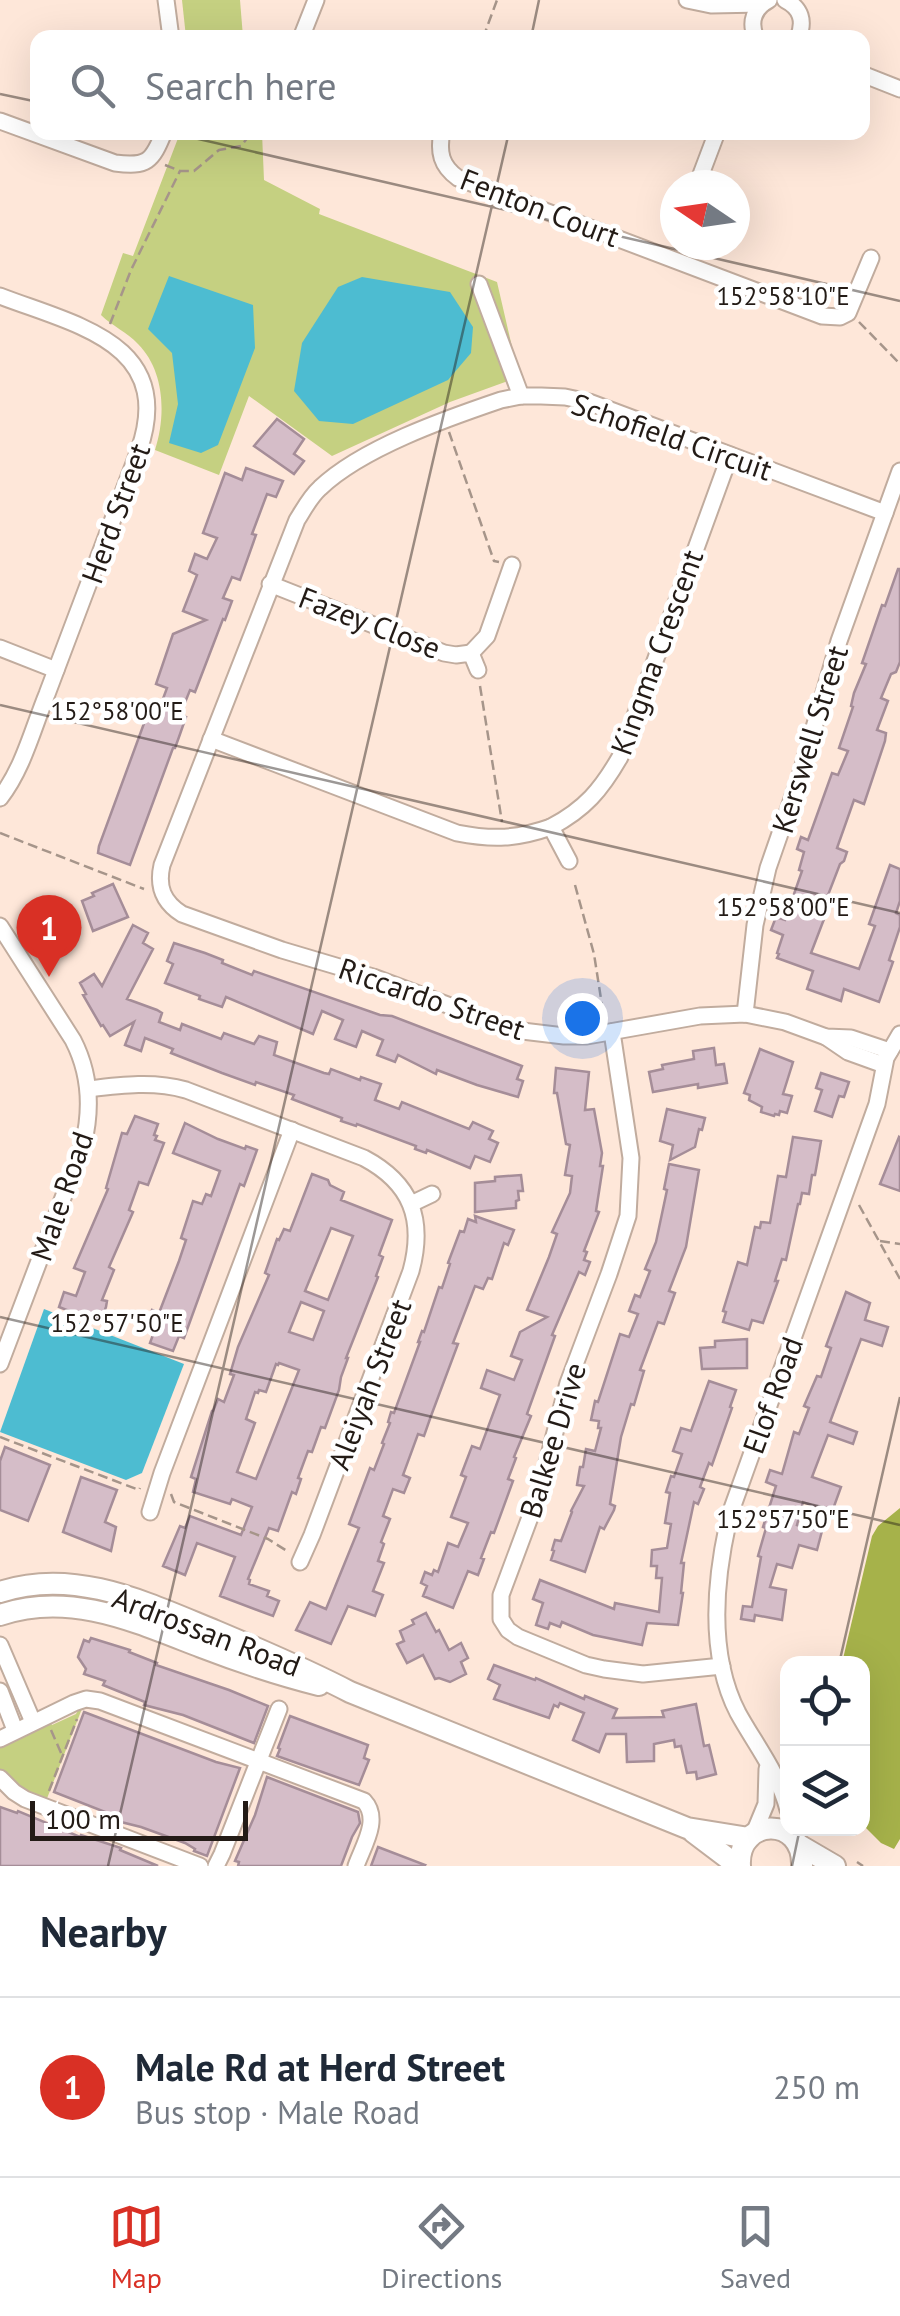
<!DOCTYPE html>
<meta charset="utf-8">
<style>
:root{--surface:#fff;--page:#f2f2f3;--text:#1f2937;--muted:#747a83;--line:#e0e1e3;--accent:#d93025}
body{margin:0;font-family:"PT Sans",sans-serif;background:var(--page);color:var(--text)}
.controls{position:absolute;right:30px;bottom:30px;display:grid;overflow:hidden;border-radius:20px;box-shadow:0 10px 40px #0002}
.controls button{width:90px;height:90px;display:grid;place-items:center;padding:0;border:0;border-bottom:2px solid var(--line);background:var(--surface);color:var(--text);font:50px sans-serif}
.compass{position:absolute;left:660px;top:170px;width:90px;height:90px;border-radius:50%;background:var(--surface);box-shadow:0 10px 40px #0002;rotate:283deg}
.scale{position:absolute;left:30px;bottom:25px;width:218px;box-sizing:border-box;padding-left:10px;border:5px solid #231b16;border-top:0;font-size:28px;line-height:35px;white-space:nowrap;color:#231b16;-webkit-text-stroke:8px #fff;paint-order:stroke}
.you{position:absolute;left:582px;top:1018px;width:35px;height:35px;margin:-25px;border:8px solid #fff;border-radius:50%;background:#1a73e8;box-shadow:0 0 0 15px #1a73e833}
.badge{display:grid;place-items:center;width:65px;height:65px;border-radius:50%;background:var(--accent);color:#fff;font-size:32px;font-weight:700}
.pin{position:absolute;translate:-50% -82px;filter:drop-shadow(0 2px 5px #0008)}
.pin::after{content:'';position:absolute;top:52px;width:35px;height:30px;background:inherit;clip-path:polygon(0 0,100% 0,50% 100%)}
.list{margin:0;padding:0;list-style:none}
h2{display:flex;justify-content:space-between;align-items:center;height:130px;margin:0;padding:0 40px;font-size:42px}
h2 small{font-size:32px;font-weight:400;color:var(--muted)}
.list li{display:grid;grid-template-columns:65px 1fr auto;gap:30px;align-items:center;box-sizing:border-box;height:180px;padding:0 40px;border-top:2px solid var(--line)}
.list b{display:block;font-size:38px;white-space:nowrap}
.list p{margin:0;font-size:32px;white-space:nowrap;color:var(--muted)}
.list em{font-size:32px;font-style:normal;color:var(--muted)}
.icon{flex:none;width:55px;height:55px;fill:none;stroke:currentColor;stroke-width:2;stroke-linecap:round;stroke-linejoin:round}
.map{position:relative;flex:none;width:900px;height:1866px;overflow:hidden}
.search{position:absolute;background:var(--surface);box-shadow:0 10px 40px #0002;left:30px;right:30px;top:30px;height:110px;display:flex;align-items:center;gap:25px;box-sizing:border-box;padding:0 35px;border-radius:20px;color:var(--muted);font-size:38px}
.sheet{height:310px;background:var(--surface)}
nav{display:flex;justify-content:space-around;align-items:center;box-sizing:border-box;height:140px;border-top:2px solid var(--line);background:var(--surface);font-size:28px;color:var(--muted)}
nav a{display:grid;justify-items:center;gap:5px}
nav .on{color:var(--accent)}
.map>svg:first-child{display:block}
.green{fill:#c5d081}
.forest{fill:#a6b24a}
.water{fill:#4dbcd1}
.building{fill:#d5bdc8;stroke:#a58d98;stroke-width:2.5;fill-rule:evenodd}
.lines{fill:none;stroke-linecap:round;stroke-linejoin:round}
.minor-casing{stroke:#c1ac9e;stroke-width:19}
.major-casing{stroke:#c1ac9e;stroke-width:24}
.path{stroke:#a6958a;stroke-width:2.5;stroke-dasharray:10 5;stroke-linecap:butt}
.minor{stroke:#fff;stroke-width:15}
.major{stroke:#fff;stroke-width:20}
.ticks{fill:none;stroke:#231b16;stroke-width:2.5;stroke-opacity:0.45}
.labels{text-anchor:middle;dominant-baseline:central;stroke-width:9;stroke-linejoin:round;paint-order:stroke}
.street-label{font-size:30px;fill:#231b16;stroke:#fff}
.ticks-label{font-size:25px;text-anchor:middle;fill:#231b16;stroke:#fff;stroke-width:9;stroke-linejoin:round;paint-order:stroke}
</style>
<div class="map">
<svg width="900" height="1866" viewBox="0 0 900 1866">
<rect width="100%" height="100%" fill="#fee7d9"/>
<!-- green -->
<g class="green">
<polygon points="182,0 240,0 243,37 186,37"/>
<path d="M180 133H262L264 180 320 209 319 214 497 282 519 377 450 402 332 456 249 396 219 475 155 450C166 416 165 371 138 344 127 332 112 326 101 315L123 253 133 256Z"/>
<path d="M83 1706 46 1801C27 1793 14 1785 0 1769V1745L50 1721 52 1725 76 1714 79 1708Z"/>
</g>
<!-- forest -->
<polygon class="forest" points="900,1508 900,1839 894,1849 881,1843 863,1825 862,1664 842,1663 872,1536 878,1526"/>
<!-- water -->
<g class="water">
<polygon points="169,276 253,305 255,348 218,445 201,453 169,443 178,404 172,353 148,329"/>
<polygon points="362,277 450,292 473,327 471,353 448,380 353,424 319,421 294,391 302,343 338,287"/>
<polygon points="44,1309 184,1364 142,1473 126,1480 0,1432"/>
</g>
<!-- building -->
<g class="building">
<polygon points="277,419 304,439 294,454 304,461 294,474 254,446"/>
<polygon points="246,468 283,481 276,497 267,494 252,534 256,535 240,580 232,577 223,598 232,601 225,620 223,619 195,692 190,690 180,715 186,717 179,737 175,748 173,748 130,865 98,853 99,846 146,718 151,720 153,713 157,715 167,688 156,684 173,634 206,620 183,611 197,575 189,571 195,554 207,559 217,538 203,533 225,473 242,480"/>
<polygon points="898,569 900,569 900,662 896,672 891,674 881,698 888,701 877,730 886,733 885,741 864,804 854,800 837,848 847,852 844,861 840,864 828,895 830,898 827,905 829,906 811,953 859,969 875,926 869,924 890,865 900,869 900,901 896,913 900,915 900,927 889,960 893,962 879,1002 844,989 841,1001 807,989 813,971 777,958 779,954 777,953 783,935 771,930 776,917 785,920 802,871 799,870 804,852 797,849 801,837 808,840 832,773 838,775 848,751 839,748 853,707 851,706 854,693 866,664 862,663 882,605 885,606"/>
<polygon points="113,884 128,917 93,931 82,901 94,896 92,893"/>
<polygon points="133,925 148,933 143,943 153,949 127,999 157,1010 162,1013 159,1022 180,1030 182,1024 221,1039 224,1033 254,1044 259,1036 277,1042 274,1055 324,1073 329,1074 331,1069 360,1080 361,1077 381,1084 375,1100 399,1109 402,1102 469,1129 473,1122 493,1131 489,1139 498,1143 490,1162 475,1156 470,1168 427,1150 426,1153 415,1149 416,1146 357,1124 356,1126 341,1121 342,1118 292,1099 294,1095 256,1082 255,1085 222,1073 171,1053 173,1049 145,1038 141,1051 125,1045 134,1022 110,1036 103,1025 101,1026 83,995 86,994 80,983 94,974 102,986"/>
<polygon points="174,943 205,953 223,960 222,963 252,975 254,971 380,1015 392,1016 522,1066 517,1079 523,1081 518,1097 477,1085 437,1070 436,1074 398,1055 395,1062 377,1055 383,1040 362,1031 356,1047 335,1039 343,1020 322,1011 313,1034 226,997 222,1007 199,999 200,996 165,983 173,964 167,961"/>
<polygon points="714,1048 716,1065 724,1064 727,1083 698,1088 698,1084 653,1092 649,1072 663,1069 662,1065 694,1059 693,1051"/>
<polygon points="760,1049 793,1062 783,1094 792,1096 787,1113 780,1111 779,1115 775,1114 774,1116 761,1112 762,1107 749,1100 750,1095 744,1093"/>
<polygon points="556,1068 589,1072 585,1110 594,1109 602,1153 600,1166 603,1166 596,1211 599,1212 584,1251 587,1252 584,1260 590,1262 585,1275 579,1272 552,1335 555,1336 527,1414 531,1416 514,1457 516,1458 508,1479 513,1481 494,1533 491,1532 481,1558 484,1559 478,1575 468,1571 453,1608 423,1596 427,1586 421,1583 425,1572 432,1575 434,1570 438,1572 448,1543 458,1547 468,1523 451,1517 466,1477 461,1475 472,1446 480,1449 500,1395 481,1388 487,1370 514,1380 522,1360 511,1356 520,1332 547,1317 527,1310 549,1257 557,1234 552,1232 570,1193 572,1176 565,1175 570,1145 566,1144 557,1093 554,1093"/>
<polygon points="821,1073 849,1082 844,1097 839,1096 832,1117 815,1111 822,1090 816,1088"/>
<polygon points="667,1109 705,1118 702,1130 699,1129 695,1147 670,1160 673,1145 660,1141"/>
<polygon points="135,1116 158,1124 154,1135 157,1136 155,1140 164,1143 148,1185 139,1182 129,1210 133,1212 109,1267 114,1270 102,1300 107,1301 106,1307 100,1323 59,1307 64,1292 76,1296 85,1272 74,1268 108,1189 106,1188 122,1133 127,1134"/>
<polygon points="185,1123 218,1139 245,1149 246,1146 257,1150 244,1186 240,1184 184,1338 179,1336 173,1351 150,1343 154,1332 151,1331 152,1328 146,1325 152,1310 159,1313 179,1261 186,1240 181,1238 193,1201 202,1204 206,1194 211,1196 220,1171 173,1153"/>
<polygon points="793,1137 821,1141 815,1175 812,1175 809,1194 802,1193 800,1204 798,1204 786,1260 782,1259 775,1281 778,1281 763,1323 752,1320 749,1330 723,1322 726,1312 723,1311 738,1262 747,1265 755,1227 760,1228 761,1222 770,1223 778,1176 786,1177"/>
<polygon points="899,1137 900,1138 900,1191 880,1184"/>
<polygon points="669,1164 699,1170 686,1247 669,1291 675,1293 664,1324 658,1322 640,1370 644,1371 634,1405 631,1404 621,1437 610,1504 615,1506 614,1510 604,1529 600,1527 585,1572 551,1560 554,1551 552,1550 555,1540 561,1541 572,1512 571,1511 584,1486 577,1485 580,1467 583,1467 586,1449 595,1451 601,1428 598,1428 599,1421 591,1420 595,1401 598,1402 620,1334 629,1337 638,1314 629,1311 635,1295 640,1297 650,1271 645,1269 656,1242 667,1190 664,1189"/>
<path d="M312 1174 328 1180 330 1185 344 1192 341 1200 392 1220 379 1255 383 1257 376 1276 378 1277 346 1358H348L341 1377 339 1390 325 1428 321 1427 312 1452 308 1451 298 1478 301 1479 296 1494 292 1492 278 1531 269 1528 248 1579 250 1580 249 1584 269 1591 267 1596 279 1601 273 1616 220 1596 235 1557 197 1543 185 1575 163 1566 180 1526 185 1528 190 1516 241 1535 252 1507 232 1499 230 1504 193 1492 196 1479 191 1477 212 1411H213L218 1399 224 1402 234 1375 230 1374 238 1347 269 1275 265 1273 277 1239 279 1240 284 1229 290 1231ZM331 1228 353 1236 328 1300 305 1291ZM301 1302 324 1311 313 1340 289 1332ZM279 1363 299 1370 256 1479 237 1472 255 1423 246 1419 255 1392 258 1393 259 1390 266 1392 276 1364 278 1365Z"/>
<polygon points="521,1175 523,1191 518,1191 519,1200 516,1201 516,1208 475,1212 475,1183 495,1181 495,1177"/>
<polygon points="475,1216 514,1230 508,1245 504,1243 492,1279 488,1278 483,1289 475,1286 453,1343 458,1344 431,1416 424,1436 418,1434 403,1475 410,1478 404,1493 393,1489 383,1516 390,1519 381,1542 384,1544 378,1561 384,1563 373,1591 383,1595 375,1616 348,1606 331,1644 296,1630 310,1602 326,1609 359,1528 349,1524 370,1468 374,1470 384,1444 382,1443 390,1423 388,1422 391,1412 394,1413 420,1342 418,1342 422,1331 424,1332 439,1287 442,1288 450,1264 448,1263 460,1231 464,1232 468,1219 476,1222"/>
<polygon points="846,1292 870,1303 865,1320 888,1327 882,1346 861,1339 830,1422 857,1432 853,1444 828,1435 812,1477 841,1487 832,1512 803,1502 797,1525 822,1531 817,1550 799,1545 792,1568 777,1564 770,1587 786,1590 782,1620 755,1615 754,1621 741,1619 743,1606 752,1607 761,1557 758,1556 766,1528 763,1527 776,1486 766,1482 770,1470 782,1474 794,1432 799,1434 809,1408 804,1406 817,1376 821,1377 831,1348 826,1346"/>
<polygon points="747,1339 747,1368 702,1369 700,1348 715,1347 715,1341"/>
<polygon points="709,1381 736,1390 730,1407 732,1408 712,1465 709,1463 700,1487 704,1489 698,1504 694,1502 681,1563 684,1563 681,1593 683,1593 678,1625 647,1623 642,1645 593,1635 562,1622 560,1627 550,1623 548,1629 536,1625 543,1603 533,1599 540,1580 614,1609 615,1603 659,1612 662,1578 656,1578 657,1566 651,1566 652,1550 667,1548 671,1524 665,1523 670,1493 666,1492 671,1476 674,1477 682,1454 673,1451 681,1428 691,1431"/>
<polygon points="5,1447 50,1465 28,1521 0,1510 0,1461"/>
<polygon points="81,1477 117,1490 105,1522 116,1527 111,1551 63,1532"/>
<polygon points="426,1613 436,1632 439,1630 449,1650 461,1643 468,1658 461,1662 466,1674 450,1682 439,1678 435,1679 423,1655 407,1663 397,1644 404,1641 400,1631 414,1624 412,1620"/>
<polygon points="91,1638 130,1650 129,1652 157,1663 156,1665 229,1690 268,1706 254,1743 183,1715 144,1705 145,1702 103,1685 105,1681 84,1674 86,1669 78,1657 84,1640 89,1642"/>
<polygon points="494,1665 535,1680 536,1678 584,1699 585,1696 617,1709 613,1718 664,1717 662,1711 696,1704 704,1746 709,1745 716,1774 697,1779 696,1772 687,1773 681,1746 675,1747 674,1740 654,1744 654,1761 627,1762 626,1734 606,1734 599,1752 573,1740 584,1713 560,1703 558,1707 554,1705 549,1718 494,1699 500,1685 488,1679"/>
<polygon points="84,1712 216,1762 240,1768 207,1856 194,1851 195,1849 185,1843 141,1827 117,1821 118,1817 54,1792"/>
<polygon points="290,1716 368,1745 364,1758 369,1760 359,1785 277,1756 280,1749 278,1748"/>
<polygon points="267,1777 358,1812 360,1823 352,1837 341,1866 238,1866 239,1862 235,1861 255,1815"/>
<polygon points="0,1807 17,1813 18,1811 80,1837 81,1835 121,1848 120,1850 158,1866 0,1866"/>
<polygon points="378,1847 425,1865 424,1866 371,1866"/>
</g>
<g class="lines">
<defs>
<g id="minor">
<polyline points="166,0 171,38"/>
<polyline points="687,0 711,5 762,4"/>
<path d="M785 0C801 8 805 21 798 38"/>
<polyline points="301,38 316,0"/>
<path d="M756 38C749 22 754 8 769 0"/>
<polyline points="862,74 900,89"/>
<path d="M0 121 115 163C147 167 152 162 164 132"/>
<path d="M442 132C438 152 441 166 458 178L822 316 840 317 848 313 871 258"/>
<polyline points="697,185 717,132"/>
<polyline points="479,284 521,396"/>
<path d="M0 296C75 325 176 343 139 450 108 531 78 613 47 694 33 728 23 769 0 798"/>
<path d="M885 513 589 402 565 397 541 396H521L501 400C445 419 362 448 320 488 310 497 304 509 297 520L162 865C157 887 163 902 182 914L282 950 373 977 514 1030 564 1036H587L700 1016 745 1014 785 1022 826 1037 851 1038 890 1051"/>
<polyline points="270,584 444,653 456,655 471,653 478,670"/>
<polyline points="0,648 56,670"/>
<polyline points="471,653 487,636 512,565"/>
<path d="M211 739 457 833C493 840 517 839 551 827"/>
<path d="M569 861 551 827C585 809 601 790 620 757L730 455"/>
<path d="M0 926 73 1040C90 1073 92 1109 83 1145L0 1364"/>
<polyline points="745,1014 755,925 768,868 800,776 839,641 900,471"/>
<polyline points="612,1032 631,1158 628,1216 609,1274 568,1383 539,1493 501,1595 501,1619 508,1630 518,1637 586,1665 604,1669 643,1674 722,1666"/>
<polyline points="826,1037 848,1052 884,1065"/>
<path d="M89 1089C122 1085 154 1081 186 1090L364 1158C411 1183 425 1219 411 1271L312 1535 300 1562"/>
<polyline points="411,1204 432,1194"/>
<polyline points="150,1512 162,1473 292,1130"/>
<polyline points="0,1645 33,1722"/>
<polyline points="0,1691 15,1730"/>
<path d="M0 1739 74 1703 86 1699 100 1701 364 1801C381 1819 363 1846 356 1866"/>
<polyline points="0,1778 14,1792 25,1799 200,1866"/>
<path d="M788 1810C779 1774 755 1744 738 1713 707 1653 715 1577 730 1514L877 1104 886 1058 900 1034"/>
<polyline points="754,1833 766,1804 767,1769"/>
<polyline points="216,1866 222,1854 279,1709"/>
</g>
<g id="major">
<path d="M0 1592C75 1567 147 1603 216 1631 261 1650 306 1669 350 1692L687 1828 749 1838"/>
<path d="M0 1615C70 1591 136 1622 201 1647 240 1662 279 1675 319 1685"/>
<polyline points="693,1832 738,1866"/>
<polyline points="799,1845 835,1866"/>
<path d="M740 1866C737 1817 804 1815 802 1866"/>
</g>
</defs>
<!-- minor casing -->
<use href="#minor" class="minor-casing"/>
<!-- major casing -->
<use href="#major" class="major-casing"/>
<!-- path -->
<g class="path">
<polyline points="483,38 497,0"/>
<polyline points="165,165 180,171 194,171 219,150 241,146 252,132"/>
<polyline points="859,322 900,364"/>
<polyline points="110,324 131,270 180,171"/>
<polyline points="449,432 494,561 499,562"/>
<polyline points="480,686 502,822"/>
<polyline points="0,833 144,889"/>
<polyline points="575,885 594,954 604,1018"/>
<polyline points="859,1205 900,1279"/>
<polyline points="880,1241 900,1244"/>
<polyline points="0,1437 139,1490 140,1488"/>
<polyline points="171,1494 174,1502 268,1539 287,1551"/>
<polyline points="51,1730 62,1755"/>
<polyline points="49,1791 77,1719"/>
<polyline points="857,1862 863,1866"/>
</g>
<!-- minor -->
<use href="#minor" class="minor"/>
<!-- major -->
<use href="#major" class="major"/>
</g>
<!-- ticks -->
<path class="ticks" d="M531 38 539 0M0 94 38 102M168 132 900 301M0 705 900 913M0 1317 900 1525M839 1664 900 1397M108 1866 509 132M792 1866 800 1828"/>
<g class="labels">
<!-- street labels -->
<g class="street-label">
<text transform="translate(540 207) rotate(21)">Fenton Court</text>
<text transform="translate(672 436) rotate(19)">Schofield Circuit</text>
<text transform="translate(115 513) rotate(-70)">Herd Street</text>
<text transform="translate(370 622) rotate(21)">Fazey Close</text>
<text transform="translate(656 652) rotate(-70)">Kingma Crescent</text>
<text transform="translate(809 739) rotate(-73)">Kerswell Street</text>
<text transform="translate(432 998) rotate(19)">Riccardo Street</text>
<text transform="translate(61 1196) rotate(-71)">Male Road</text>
<text transform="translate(369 1384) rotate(-69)">Aleiyah Street</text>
<text transform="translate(772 1395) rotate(-70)">Elof Road</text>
<text transform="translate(552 1440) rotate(-73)">Balkee Drive</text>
<text transform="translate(207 1631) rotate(21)">Ardrossan Road</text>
</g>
</g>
<g class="ticks-label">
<text x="783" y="305">152°58'10"E</text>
<text x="117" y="720">152°58'00"E</text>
<text x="783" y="916">152°58'00"E</text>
<text x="117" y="1332">152°57'50"E</text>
<text x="783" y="1528">152°57'50"E</text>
</g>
</svg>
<div class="controls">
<button><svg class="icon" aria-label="locate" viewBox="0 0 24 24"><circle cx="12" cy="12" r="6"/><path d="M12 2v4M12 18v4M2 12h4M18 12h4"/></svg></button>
<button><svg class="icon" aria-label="layers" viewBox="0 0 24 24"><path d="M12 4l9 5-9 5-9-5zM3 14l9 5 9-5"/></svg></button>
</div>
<svg class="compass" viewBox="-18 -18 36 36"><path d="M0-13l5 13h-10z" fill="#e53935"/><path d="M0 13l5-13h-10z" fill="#747a83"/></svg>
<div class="scale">100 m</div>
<div class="you"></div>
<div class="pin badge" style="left:49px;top:977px">1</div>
<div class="search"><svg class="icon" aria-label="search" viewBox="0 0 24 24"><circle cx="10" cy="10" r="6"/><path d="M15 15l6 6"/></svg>Search here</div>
</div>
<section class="sheet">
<h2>Nearby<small></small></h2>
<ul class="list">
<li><span class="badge">1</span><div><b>Male Rd at Herd Street</b><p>Bus stop · Male Road</p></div><em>250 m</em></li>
</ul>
</section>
<nav>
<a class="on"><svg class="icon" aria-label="map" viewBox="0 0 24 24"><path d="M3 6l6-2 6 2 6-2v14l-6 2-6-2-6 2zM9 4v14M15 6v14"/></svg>Map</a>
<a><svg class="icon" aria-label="directions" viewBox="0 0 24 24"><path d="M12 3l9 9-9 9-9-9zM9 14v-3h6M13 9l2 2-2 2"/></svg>Directions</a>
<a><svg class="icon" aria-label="saved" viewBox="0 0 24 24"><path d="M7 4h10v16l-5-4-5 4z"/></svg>Saved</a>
</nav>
